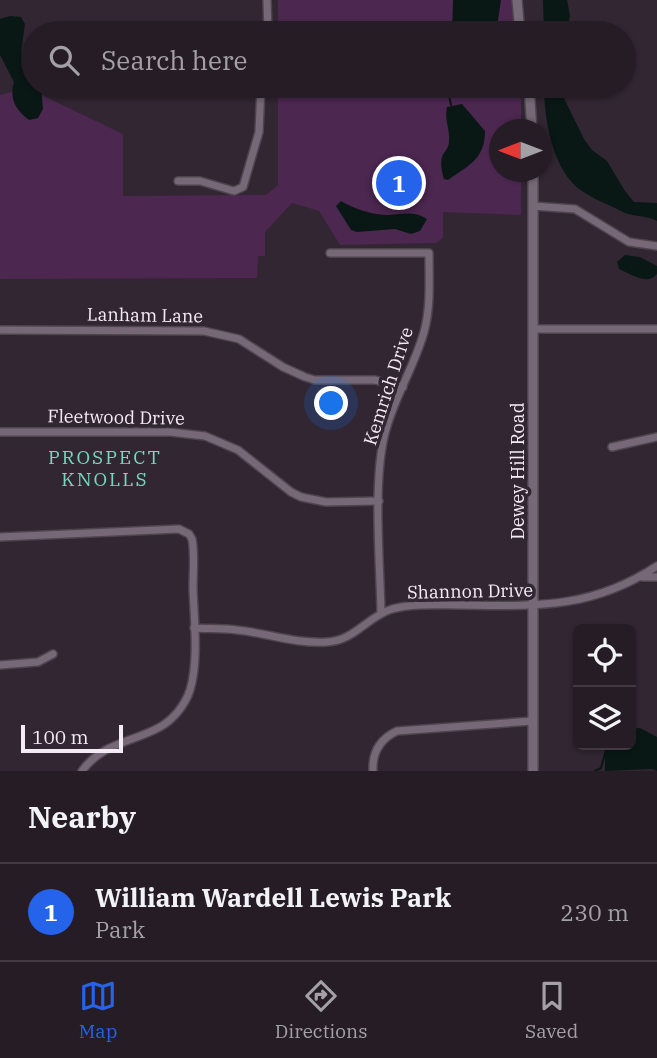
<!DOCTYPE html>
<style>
:root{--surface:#251c26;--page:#312932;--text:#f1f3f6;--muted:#a3a1a7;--line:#423a43;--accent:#2563eb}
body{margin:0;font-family:"IBM Plex Serif",serif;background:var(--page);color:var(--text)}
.controls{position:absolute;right:21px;bottom:21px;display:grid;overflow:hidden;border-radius:10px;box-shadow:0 2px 5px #0004}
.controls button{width:63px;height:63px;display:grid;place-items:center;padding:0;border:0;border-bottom:2px solid var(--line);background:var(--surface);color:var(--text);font:35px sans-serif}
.compass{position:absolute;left:489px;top:119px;width:63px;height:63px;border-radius:50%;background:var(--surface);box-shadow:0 2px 5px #0004;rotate:270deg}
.scale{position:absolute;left:21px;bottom:18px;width:102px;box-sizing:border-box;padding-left:7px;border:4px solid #f4ecf4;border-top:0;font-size:19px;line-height:24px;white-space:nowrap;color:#f4ecf4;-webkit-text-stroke:5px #312632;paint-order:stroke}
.you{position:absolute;left:332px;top:404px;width:24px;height:24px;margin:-18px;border:5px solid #fff;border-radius:50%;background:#1a73e8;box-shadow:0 0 0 10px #1a73e833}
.badge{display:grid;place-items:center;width:46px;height:46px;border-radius:50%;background:var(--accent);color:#fff;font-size:23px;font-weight:700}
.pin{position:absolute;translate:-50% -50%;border:4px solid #fff;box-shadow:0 2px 7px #0006}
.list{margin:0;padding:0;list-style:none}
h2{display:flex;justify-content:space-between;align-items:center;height:91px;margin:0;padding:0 28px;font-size:30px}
h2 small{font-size:23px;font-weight:400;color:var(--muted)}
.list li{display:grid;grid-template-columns:46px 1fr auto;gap:21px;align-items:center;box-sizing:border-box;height:98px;padding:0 28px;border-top:2px solid var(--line)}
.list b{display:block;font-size:26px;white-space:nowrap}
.list p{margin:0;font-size:23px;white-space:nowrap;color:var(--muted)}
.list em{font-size:23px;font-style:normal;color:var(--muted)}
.icon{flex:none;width:38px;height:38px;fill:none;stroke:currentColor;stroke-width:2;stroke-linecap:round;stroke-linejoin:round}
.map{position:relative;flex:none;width:657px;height:771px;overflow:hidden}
.search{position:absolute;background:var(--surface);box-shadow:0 2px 5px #0004;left:21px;right:21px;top:21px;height:77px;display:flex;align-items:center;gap:18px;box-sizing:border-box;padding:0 24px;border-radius:38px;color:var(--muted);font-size:26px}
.sheet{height:189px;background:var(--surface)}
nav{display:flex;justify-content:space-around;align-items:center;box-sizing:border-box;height:98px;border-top:2px solid var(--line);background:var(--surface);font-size:19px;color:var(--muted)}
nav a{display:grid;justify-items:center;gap:4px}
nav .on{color:var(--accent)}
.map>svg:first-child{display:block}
.green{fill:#4c2750}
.water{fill:#091814}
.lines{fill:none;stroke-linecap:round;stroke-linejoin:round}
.stream{stroke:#091814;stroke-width:2}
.minor-casing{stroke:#4e444e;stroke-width:10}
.tertiary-casing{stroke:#4e444e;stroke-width:12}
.minor{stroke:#766877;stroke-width:7}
.tertiary{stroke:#766877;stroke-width:9}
.labels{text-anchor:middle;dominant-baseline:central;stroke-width:7;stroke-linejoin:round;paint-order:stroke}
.street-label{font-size:18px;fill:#f4ecf4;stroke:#312632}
.neighbourhood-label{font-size:19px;letter-spacing:2px;fill:#75d7be;stroke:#312632}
</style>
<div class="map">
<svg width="657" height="771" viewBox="0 0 657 771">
<rect width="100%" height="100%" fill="#312632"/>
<!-- green -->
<g class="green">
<rect x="278" y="0" width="243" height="33"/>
<polygon points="278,86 521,86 521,129 500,130 500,172 521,172 521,215 443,212 443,238 436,243 340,245 319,211 292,203 265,232 265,256 258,256 257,278 0,279 0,95 27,88 123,134 123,196 266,195 278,185"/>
</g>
<!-- water -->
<g class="water">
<polygon points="453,0 501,0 496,33 452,33"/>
<polygon points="543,0 567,0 570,16 566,33 544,33"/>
<path d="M10 16 21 17 25 24 21 53 33 68V86H41L43 109 38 118 29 120C16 110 9 99 14 82L0 55V19Z"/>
<path d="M544 86H558L584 139 592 150 607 161 625 191 634 202 657 203V221C646 215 631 217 621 211 608 204 593 199 582 191 552 171 544 118 544 86Z"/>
<path d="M462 104 485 131C485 159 469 165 448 180L444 179C442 172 440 164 442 157 444 151 449 149 449 141 450 129 444 119 447 107Z"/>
<path d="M341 201C354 209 373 215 389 215 403 214 414 211 427 219L420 231 411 234 395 229 357 232 351 230 336 206Z"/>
<path d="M625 255 640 257 657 266V274C647 286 631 274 619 269L617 262Z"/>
<polygon points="640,728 657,737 657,771 652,769 605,771 605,745 631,745 631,729"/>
</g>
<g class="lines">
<!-- stream -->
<g class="stream">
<polyline points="447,86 451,105"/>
<polyline points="595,771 601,768 606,750"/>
</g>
<defs>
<g id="minor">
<polyline points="267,0 268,33"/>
<polyline points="178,181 200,181 234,191 243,187 259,132 261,86"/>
<polyline points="533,206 575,209 629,242 657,246"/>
<path d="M330 253H429C429 279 431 307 424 332 414 368 392 401 384 437 373 487 380 561 381 613"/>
<polyline points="533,329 657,329"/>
<polyline points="0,330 204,331 239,339 283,367 305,377 315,380 375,380 403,387"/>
<polyline points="0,432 170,432 205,436 238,450 291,492 301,497 326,502 379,501"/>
<polyline points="612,447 657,437"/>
<path d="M0 537 179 529 189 534 192 539C195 554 193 572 193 588 194 618 199 661 190 690 185 705 174 719 160 727 133 742 102 743 82 771"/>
<polyline points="642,577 657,577"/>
<path d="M194 628C208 629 223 628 237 630 267 633 295 644 327 642 354 641 368 616 392 609 415 603 439 605 462 605 537 606 592 609 657 566"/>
<polyline points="0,665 38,662 53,654"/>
<path d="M373 771C372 752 380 739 397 731L533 721"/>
</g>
<g id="tertiary">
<polyline points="517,0 520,33"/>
<polyline points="529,86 532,130"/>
<polyline points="533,172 533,771"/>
</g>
</defs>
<!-- minor casing -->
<use href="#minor" class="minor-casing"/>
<!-- tertiary casing -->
<use href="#tertiary" class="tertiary-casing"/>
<!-- minor -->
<use href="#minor" class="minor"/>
<!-- tertiary -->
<use href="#tertiary" class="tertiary"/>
</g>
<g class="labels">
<!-- street labels -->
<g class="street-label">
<text transform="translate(145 315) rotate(1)">Lanham Lane</text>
<text transform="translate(388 386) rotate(-72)">Kemrich Drive</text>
<text transform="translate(116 417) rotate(1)">Fleetwood Drive</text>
<text transform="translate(517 471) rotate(-90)">Dewey Hill Road</text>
<text transform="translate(470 591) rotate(-1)">Shannon Drive</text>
</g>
<!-- neighbourhood labels -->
<g class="neighbourhood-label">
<text x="105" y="457">PROSPECT<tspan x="105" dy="22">KNOLLS</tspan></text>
</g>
</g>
</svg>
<div class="controls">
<button><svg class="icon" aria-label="locate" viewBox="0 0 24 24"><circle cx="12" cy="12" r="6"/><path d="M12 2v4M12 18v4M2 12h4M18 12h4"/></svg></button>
<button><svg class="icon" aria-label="layers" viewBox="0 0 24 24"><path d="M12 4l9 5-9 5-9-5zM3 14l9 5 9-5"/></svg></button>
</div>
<svg class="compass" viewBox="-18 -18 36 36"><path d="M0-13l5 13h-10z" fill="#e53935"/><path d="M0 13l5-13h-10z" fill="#a3a1a7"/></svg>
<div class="scale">100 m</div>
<div class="you"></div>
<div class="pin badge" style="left:399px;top:183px">1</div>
<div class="search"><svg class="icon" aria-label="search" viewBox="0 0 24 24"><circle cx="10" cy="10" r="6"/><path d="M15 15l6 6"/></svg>Search here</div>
</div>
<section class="sheet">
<h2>Nearby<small></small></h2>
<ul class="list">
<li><span class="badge">1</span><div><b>William Wardell Lewis Park</b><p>Park</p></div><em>230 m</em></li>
</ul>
</section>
<nav>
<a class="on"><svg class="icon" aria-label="map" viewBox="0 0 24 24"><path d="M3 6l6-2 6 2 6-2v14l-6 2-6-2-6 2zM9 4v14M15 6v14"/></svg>Map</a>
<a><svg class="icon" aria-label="directions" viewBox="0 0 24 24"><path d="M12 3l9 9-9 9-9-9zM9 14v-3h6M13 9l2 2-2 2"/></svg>Directions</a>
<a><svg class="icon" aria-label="saved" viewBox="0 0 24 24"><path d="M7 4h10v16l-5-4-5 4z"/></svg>Saved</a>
</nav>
